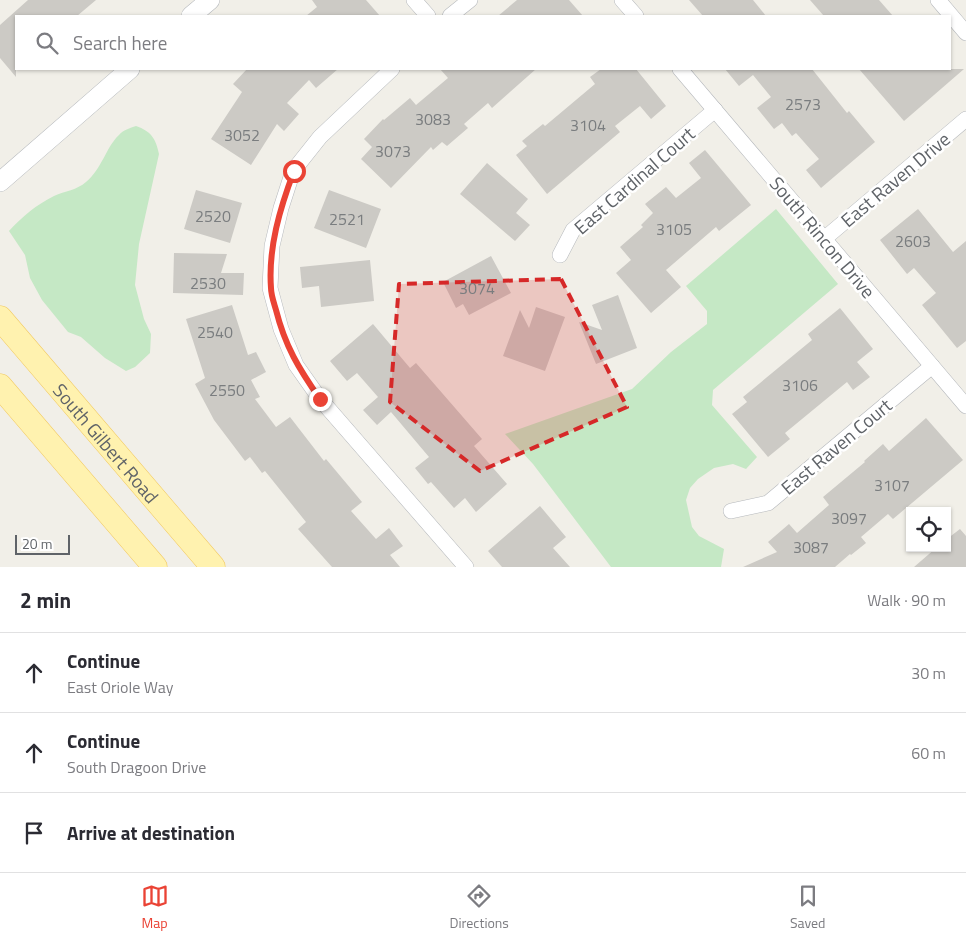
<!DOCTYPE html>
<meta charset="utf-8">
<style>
:root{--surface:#fff;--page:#f2f2f3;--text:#2b2b33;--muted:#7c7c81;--line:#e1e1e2;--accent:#ea4335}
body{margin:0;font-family:"Titillium Web",sans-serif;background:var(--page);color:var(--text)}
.controls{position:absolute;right:15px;bottom:15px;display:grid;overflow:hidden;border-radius:0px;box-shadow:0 1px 4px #0004}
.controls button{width:45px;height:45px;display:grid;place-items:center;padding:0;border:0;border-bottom:1px solid var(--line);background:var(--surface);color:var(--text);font:25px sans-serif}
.scale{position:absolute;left:15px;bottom:12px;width:55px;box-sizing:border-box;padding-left:5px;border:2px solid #5f6368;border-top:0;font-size:14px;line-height:18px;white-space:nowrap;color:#5f6368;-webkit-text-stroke:4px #fff;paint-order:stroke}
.stop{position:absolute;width:15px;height:15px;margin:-11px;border:4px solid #ea4335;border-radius:50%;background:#fff}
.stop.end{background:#ea4335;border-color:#fff;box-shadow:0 1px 5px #0008}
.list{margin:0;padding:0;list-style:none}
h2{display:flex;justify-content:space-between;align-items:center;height:65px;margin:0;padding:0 20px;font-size:21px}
h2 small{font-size:16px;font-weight:400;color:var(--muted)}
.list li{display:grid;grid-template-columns:32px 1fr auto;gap:15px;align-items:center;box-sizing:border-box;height:80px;padding:0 20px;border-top:1px solid var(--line)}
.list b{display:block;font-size:19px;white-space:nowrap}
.list p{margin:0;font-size:16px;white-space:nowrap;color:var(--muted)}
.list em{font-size:16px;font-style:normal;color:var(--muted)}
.icon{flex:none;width:28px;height:28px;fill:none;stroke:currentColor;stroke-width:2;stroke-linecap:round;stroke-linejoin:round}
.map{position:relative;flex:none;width:966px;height:567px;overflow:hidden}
.search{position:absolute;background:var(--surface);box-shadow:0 1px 4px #0004;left:15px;right:15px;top:15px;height:55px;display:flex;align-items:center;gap:12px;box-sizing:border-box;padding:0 18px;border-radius:0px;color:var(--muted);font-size:19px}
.sheet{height:305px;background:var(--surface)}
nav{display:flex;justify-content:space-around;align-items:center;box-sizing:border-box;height:70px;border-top:1px solid var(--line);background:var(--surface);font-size:14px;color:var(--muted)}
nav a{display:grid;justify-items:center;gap:2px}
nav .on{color:var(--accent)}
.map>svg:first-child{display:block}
.green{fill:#c5e8c5}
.building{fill:#cccac5}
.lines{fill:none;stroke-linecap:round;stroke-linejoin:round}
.minor-casing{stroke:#b5b8bc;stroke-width:16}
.tertiary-casing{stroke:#b5b8bc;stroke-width:20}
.primary-casing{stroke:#f2c960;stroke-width:25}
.minor{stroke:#fff;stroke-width:15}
.tertiary{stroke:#fff;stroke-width:19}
.primary{stroke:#fff2af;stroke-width:24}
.route{stroke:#ea4335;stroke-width:6}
.marked{fill:#d62828;fill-opacity:0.2;stroke:#d62828;stroke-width:4;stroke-dasharray:10 6;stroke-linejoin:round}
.labels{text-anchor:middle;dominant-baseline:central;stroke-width:5;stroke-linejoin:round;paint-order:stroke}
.number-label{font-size:16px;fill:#7a7d7f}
.street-label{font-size:19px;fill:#5f6368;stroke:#fff}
</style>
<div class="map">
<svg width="966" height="567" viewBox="0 0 966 567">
<rect width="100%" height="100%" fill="#f1efe8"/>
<!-- green -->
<g class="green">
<path d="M136 126C151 131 156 139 159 154L139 244 135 285 144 319 151 334 150 353 135 367 126 371 105 358 81 337 68 332 42 300 30 278 25 255 9 231C23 216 36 205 54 196 65 191 77 190 86 182 102 169 106 147 119 135 123 130 130 128 136 126Z"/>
<polygon points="776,209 838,284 713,390 712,405 757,457 746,469 733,464 714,468 698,479 690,488 686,500 692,527 699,536 724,549 721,567 611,567 533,464 505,434 632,389 671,352 707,324 707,311 686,286"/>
</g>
<!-- building -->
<g class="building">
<polygon points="28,0 96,0 77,16 16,16 16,77 0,58 0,25"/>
<polygon points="312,0 366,0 380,16 306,16 317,7"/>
<polygon points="517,0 569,0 583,16 498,16"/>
<polygon points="689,0 753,0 766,16 703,16"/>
<polygon points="810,0 879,0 893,16 824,16"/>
<polygon points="247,69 338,69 316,88 309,80 287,103 299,114 284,131 277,124 251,165 211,139 242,92 233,84"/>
<polygon points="440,69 536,69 492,108 488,103 464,124 468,128 447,146 442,142 433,150 431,147 391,188 361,159 372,147 364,139 383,119 384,120 410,98 416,105 448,78"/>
<polygon points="601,69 636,69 666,106 651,119 640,106 615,126 620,132 547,194 516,155 527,146 522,141 543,124 545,126 595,84 590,77"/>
<polygon points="725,69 812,69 847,113 849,111 875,142 821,188 806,170 819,159 796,133 792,136 782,123 774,129 757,108 771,97 753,75 739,86"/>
<polygon points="859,69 964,69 904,121"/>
<polygon points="705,150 751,205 719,231 716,227 666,270 681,287 651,313 616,273 631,260 620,247 643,227 641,225 653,213 645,204 666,187 676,198 701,178 689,163"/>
<polygon points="487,163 528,199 516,213 530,225 515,241 460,194"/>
<polygon points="196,190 242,203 230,243 184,229"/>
<polygon points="329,190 381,209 366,248 314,228"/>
<polygon points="918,209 953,252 966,241 966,341 957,348 922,305 936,293 914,268 907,274 880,240"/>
<polygon points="174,253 227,254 221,273 244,273 243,295 173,293"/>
<polygon points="491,256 511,293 469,315 463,304 456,308 443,282"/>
<polygon points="370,260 374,301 321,307 319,286 302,288 300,267"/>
<polygon points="618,295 637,348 596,364 579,322 602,330 592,305"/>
<polygon points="232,305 248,355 256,352 266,372 251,380 260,397 255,399 276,427 290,417 324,461 326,459 362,502 351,511 376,539 389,528 403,546 390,555 400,567 332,567 298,529 306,522 265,471 262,473 250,457 245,461 214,420 195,384 205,378 186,319"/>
<polygon points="536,307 565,317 545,371 503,356 520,310 529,328"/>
<polygon points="840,308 873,349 857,362 870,377 853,390 847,382 785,433 790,439 768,457 732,414 747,402 743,397 812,340 808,334"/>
<polygon points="373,324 410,368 416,363 482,439 474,446 507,484 476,512 465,498 454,508 431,482 428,484 415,468 429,457 391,412 377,425 363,410 378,397 357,373 347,381 330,361"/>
<polygon points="926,418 963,460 893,519 888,514 861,537 866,543 851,555 850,554 835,567 743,567 777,552 768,542 789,524 797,533 829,505 823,497 865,462 864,461 883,444 889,451"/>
<polygon points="540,506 566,537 553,548 570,567 502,567 488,551"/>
<polygon points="960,529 966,536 966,567 914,567 936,548 947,548 947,539"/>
</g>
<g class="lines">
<defs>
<g id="minor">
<polyline points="414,0 428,16"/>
<polyline points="622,0 636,16"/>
<polyline points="938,0 966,33"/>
<polyline points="450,16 470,0"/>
<polyline points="392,69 320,137 293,171 281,208 272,246 270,288 281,329 296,365 320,399 466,567"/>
<polyline points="680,69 966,406"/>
<polyline points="824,239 966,119"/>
<polyline points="560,255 573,230 715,110"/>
<polyline points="731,511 768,503 932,366"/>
</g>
<g id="tertiary">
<polyline points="191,16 210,0"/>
<polyline points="0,182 130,69"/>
</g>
<g id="primary">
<path id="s1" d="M0 318 213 567"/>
<polyline points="0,386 155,567"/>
</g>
</defs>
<!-- minor casing -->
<use href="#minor" class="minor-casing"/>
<!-- tertiary casing -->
<use href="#tertiary" class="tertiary-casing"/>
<!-- primary casing -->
<use href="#primary" class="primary-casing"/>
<!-- minor -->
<use href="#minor" class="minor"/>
<!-- tertiary -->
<use href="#tertiary" class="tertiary"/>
<!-- primary -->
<use href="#primary" class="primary"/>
</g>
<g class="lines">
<!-- route -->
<path class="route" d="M294 171C280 208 268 248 271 288 271 295 274 303 276 310 285 346 299 369 320 399"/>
</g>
<!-- marked area -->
<path class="marked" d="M561 279 627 407 480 471 390 402 399 284Z"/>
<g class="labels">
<!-- number labels -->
<g class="number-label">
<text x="803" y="104">2573</text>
<text x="433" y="119">3083</text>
<text x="588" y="125">3104</text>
<text x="242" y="135">3052</text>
<text x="393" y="151">3073</text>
<text x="213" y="216">2520</text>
<text x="347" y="219">2521</text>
<text x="674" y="229">3105</text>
<text x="913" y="241">2603</text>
<text x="208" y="283">2530</text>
<text x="477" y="288">3074</text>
<text x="215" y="332">2540</text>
<text x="800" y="385">3106</text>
<text x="227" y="390">2550</text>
<text x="892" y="485">3107</text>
<text x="849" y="518">3097</text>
<text x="811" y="547">3087</text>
</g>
<!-- street labels -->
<g class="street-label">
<text transform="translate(895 179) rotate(-40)">East Raven Drive</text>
<text transform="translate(634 180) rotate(-41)">East Cardinal Court</text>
<text transform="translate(823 237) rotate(50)">South Rincon Drive</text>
<text stroke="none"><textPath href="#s1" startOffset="164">South Gilbert Road</textPath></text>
<text transform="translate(836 446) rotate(-40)">East Raven Court</text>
</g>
</g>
</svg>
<div class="controls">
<button><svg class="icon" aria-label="locate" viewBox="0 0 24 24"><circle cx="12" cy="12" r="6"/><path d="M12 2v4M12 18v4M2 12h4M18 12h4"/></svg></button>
</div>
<div class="scale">20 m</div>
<div class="stop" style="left:294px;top:171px"></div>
<div class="stop end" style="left:320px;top:399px"></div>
<div class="search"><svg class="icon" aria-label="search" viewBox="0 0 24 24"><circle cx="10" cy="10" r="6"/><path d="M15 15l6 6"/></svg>Search here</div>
</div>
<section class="sheet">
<h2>2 min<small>Walk · 90 m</small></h2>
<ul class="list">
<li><svg class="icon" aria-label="ahead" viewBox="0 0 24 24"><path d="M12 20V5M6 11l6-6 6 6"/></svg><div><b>Continue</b><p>East Oriole Way</p></div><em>30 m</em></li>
<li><svg class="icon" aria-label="ahead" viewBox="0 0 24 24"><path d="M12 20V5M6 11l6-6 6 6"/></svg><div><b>Continue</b><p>South Dragoon Drive</p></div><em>60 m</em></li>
<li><svg class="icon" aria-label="arrive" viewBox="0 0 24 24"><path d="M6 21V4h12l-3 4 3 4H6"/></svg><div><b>Arrive at destination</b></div></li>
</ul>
</section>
<nav>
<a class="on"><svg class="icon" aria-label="map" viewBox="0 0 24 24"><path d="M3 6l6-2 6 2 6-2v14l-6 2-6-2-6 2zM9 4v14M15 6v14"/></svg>Map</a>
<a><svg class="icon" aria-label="directions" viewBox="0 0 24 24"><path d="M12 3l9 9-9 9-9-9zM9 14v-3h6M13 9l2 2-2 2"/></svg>Directions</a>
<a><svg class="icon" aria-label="saved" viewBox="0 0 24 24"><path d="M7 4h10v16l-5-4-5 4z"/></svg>Saved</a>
</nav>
